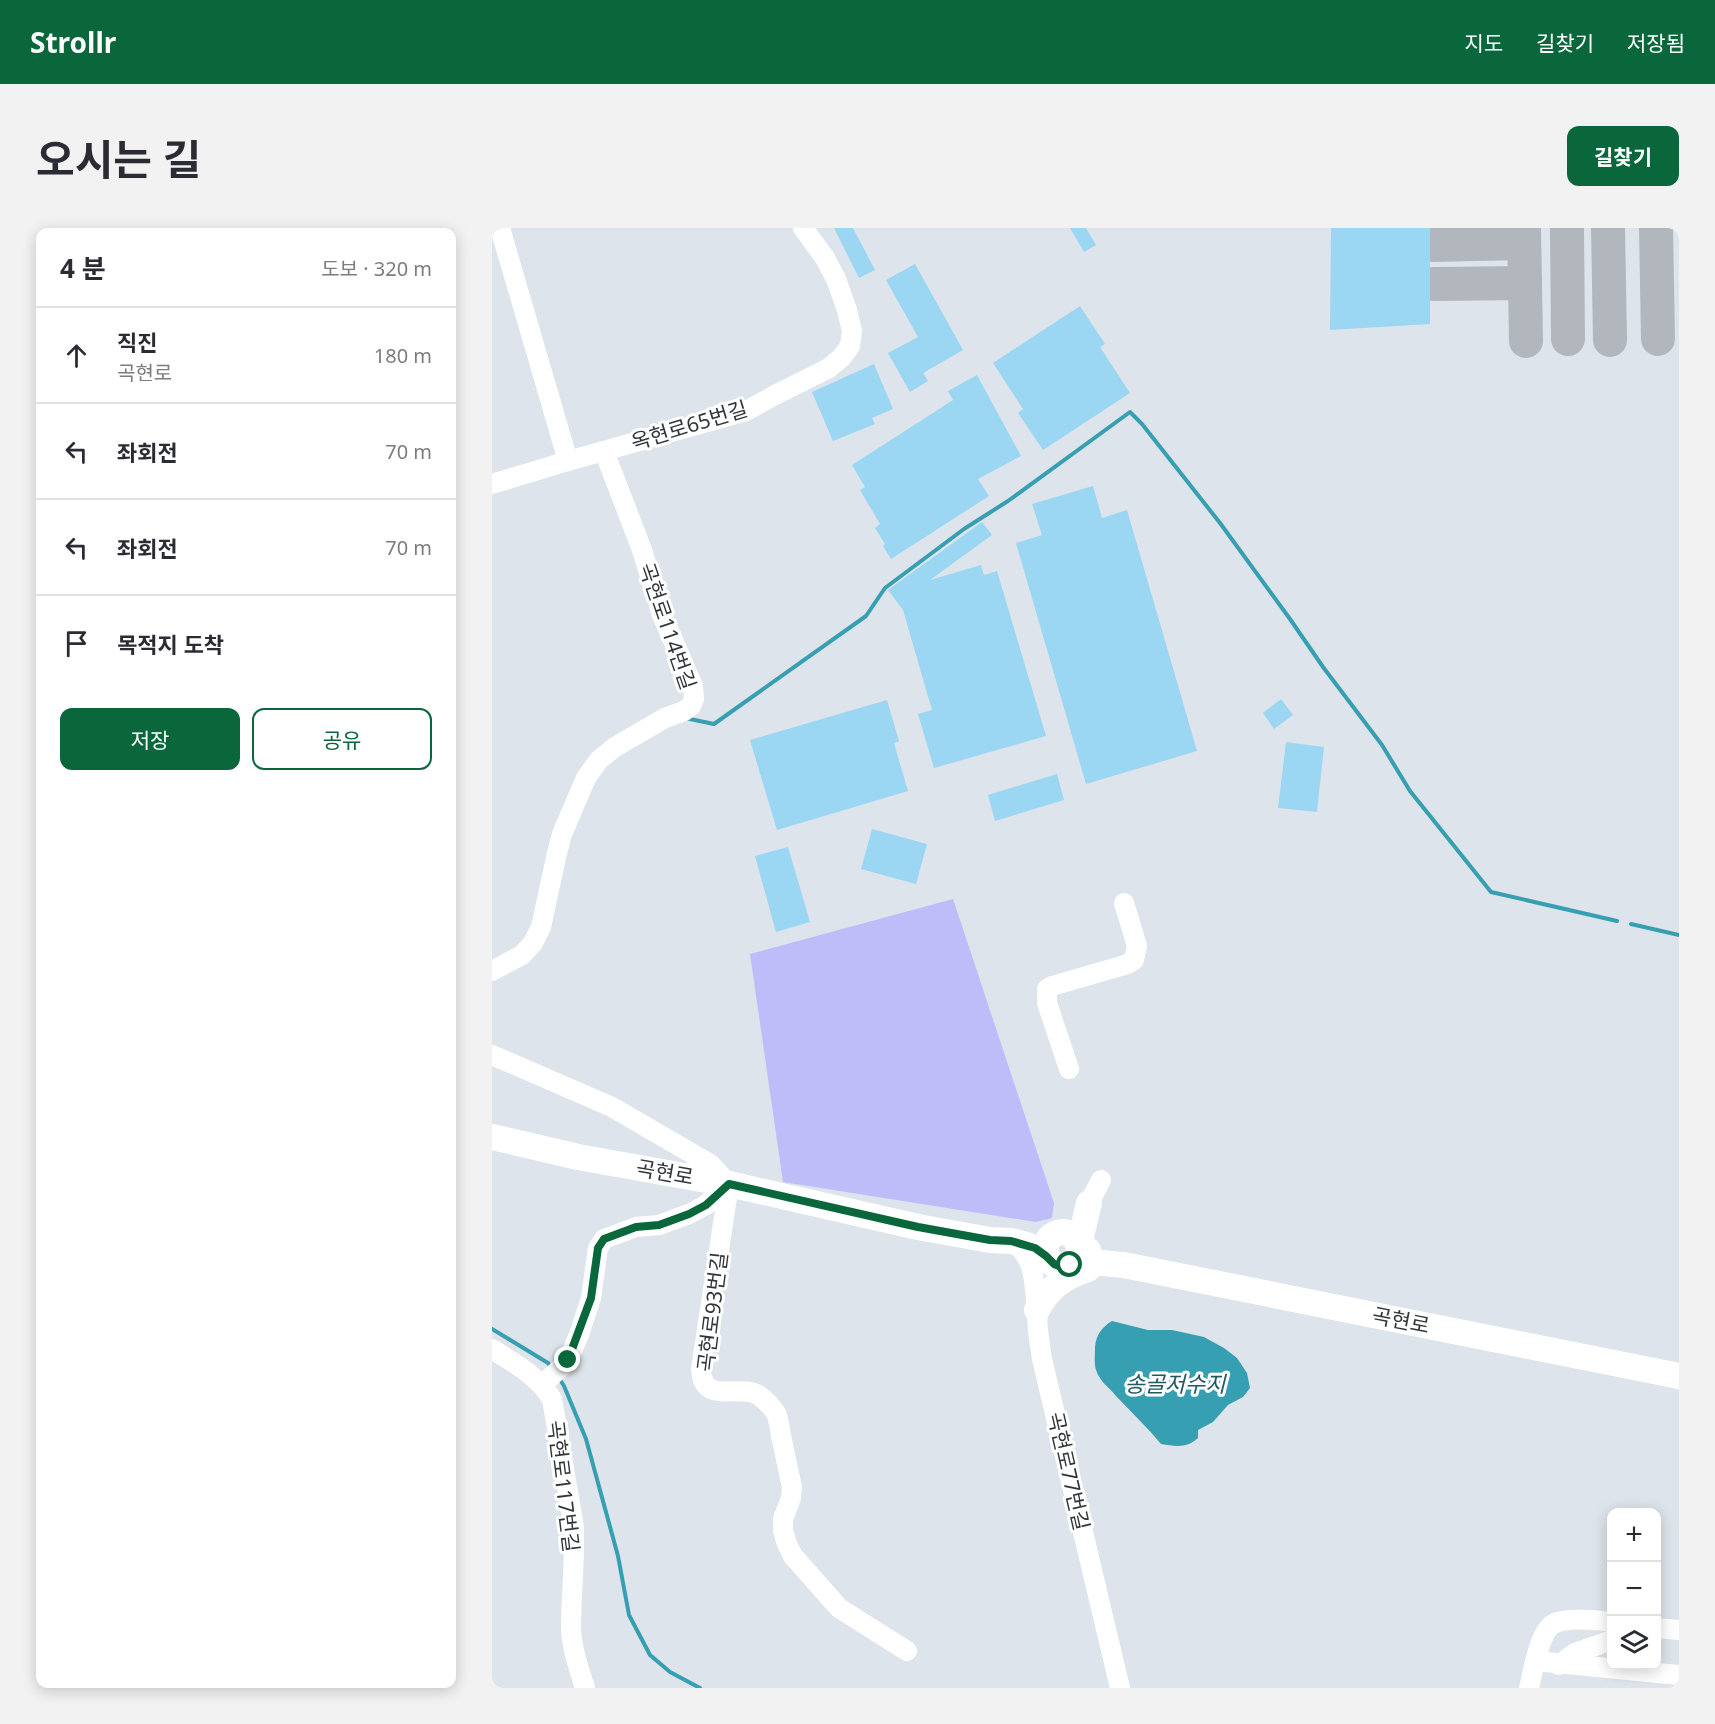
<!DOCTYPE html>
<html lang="ko">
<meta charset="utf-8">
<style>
:root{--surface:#fff;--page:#f2f2f3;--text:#2b2b33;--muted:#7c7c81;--line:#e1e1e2;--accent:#09673b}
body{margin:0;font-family:"Noto Sans","Noto Sans KR",sans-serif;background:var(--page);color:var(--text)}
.controls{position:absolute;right:18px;bottom:18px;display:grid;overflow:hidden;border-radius:12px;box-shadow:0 3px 15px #0003}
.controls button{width:54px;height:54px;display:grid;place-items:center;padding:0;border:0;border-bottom:2px solid var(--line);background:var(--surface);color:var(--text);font:30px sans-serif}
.stop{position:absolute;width:18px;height:18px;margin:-14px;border:4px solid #09673b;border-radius:50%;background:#fff}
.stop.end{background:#09673b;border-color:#fff;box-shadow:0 2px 6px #0008}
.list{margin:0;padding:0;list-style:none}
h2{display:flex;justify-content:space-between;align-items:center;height:78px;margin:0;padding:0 24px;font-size:26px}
h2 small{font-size:20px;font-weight:400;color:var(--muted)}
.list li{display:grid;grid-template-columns:39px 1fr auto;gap:18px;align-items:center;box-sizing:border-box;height:96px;padding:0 24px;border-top:2px solid var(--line)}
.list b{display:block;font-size:22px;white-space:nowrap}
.list p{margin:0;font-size:20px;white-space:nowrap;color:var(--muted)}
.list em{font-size:20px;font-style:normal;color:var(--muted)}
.actions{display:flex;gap:12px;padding:18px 24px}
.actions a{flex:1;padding:14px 0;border:2px solid var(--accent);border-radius:12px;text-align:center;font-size:21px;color:var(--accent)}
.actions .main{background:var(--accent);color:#fff}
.icon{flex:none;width:33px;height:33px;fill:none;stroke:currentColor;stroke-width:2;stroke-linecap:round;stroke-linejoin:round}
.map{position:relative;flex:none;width:1187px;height:1460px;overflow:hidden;border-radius:12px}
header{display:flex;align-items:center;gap:36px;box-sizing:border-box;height:84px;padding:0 30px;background:var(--accent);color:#fff}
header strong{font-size:28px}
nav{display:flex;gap:33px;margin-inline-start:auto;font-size:21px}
.intro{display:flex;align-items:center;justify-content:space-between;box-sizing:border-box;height:144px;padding:0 36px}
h1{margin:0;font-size:42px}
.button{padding:15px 27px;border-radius:12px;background:var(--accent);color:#fff;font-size:21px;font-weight:700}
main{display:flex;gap:36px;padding:0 36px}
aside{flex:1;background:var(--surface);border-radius:12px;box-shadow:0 3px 15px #0003}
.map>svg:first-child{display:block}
.green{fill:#bfbcfa}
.water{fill:#369fb2}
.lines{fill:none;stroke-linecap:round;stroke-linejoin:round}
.stream{stroke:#369fb2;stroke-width:4}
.taxiway{stroke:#b2b7bd;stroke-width:34}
.building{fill:#9bd6f3}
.minor{stroke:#fff;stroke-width:20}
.major{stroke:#fff;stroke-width:26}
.route{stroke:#09673b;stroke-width:8}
.labels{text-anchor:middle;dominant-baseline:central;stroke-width:6;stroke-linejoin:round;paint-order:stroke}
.street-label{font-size:21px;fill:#333639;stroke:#fff}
.water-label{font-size:22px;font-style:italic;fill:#205963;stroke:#fff}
</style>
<header>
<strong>Strollr</strong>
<nav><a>지도</a><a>길찾기</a><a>저장됨</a></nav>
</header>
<div class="intro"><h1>오시는 길</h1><a class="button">길찾기</a></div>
<main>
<aside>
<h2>4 분<small>도보 · 320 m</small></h2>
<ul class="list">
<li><svg class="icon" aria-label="ahead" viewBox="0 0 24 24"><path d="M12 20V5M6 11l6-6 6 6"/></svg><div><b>직진</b><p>곡현로</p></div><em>180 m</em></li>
<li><svg class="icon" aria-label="left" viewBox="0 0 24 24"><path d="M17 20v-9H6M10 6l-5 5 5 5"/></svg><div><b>좌회전</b></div><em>70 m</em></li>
<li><svg class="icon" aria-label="left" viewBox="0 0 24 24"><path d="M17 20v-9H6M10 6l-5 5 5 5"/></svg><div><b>좌회전</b></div><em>70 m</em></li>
<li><svg class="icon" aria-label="arrive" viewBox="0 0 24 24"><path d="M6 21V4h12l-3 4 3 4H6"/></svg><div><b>목적지 도착</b></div></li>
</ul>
<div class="actions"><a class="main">저장</a><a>공유</a></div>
</aside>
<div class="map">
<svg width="1187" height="1460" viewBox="0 0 1187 1460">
<rect width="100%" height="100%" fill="#dee4eb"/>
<!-- green -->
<polygon class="green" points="461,671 562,975 560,990 544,994 291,954 258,726"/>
<!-- water -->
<path class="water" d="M620 1093 656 1102H680L712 1109 732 1120 745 1130 755 1145 758 1160 751 1169 736 1177 721 1194 706 1202V1210C694 1221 683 1218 669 1216 655 1199 639 1184 624 1168 617 1159 608 1154 604 1142 602 1135 603 1127 603 1119 604 1107 610 1099 620 1093Z"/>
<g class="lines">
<!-- stream -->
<g class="stream">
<polyline points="193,490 222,496 374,388 393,360 472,301 516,273 638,184 650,196 728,295 798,391 831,439 890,517 918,563 999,664 1125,693"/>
<polyline points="1139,696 1187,707"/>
<polyline points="0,1101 56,1135 59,1139"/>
<polyline points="67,1150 72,1158 94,1211 126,1328 137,1387 158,1427 178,1444 208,1460"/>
</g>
<!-- taxiway -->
<g class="taxiway">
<polyline points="1032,0 1034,113"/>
<polyline points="1075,0 1076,111"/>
<polyline points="1116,0 1118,112"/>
<polyline points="1164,0 1166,111"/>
<polyline points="940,17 1031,15"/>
<polyline points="942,56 1033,55"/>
</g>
</g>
<!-- building -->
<g class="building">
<polygon points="342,0 361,0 383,42 367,50"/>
<polygon points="578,0 594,0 604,17 592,24"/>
<polygon points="839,0 938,0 938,96 838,102"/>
<polygon points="423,36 471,122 431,145 436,153 418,164 396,125 426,109 394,52"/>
<polygon points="588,78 613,116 608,119 638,165 551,222 526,185 531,181 501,135"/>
<polygon points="382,136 401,181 380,190 383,196 341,213 320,164"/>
<polygon points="485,147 529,228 486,251 497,268 399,331 391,318 393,316 383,300 388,296 368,262 373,259 360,237 461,172 456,163"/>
<polygon points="601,258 610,290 635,282 705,523 594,556 524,315 550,307 540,276"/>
<polygon points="490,294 500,307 438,352 489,337 492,347 505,343 554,508 442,540 426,486 440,482 411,382 396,362"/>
<polygon points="789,471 801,487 782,501 771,485"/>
<polygon points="395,472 407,513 402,515 416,563 285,602 258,512"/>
<polygon points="794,514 832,519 825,584 786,580"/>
<polygon points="565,546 572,572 503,593 496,567"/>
<polygon points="380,601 435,616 424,656 369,641"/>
<polygon points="296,619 318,694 284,704 263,628"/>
</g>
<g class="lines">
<!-- minor -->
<g class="minor">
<polyline points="8,0 76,233"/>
<polyline points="0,256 76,233 254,183 283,167 337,140 350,129 358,118 360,103 355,82 344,51 333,30 311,0"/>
<polyline points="0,743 30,727 41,715 49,699 65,625 70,606 94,550 107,532 123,519 173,490 192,483 199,478 202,471 201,458 170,387 150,322 112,223"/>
<polyline points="0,827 120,879 218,936 237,956"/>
<polyline points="577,841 555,775 555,761 560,758 636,736 642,732 645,718 632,675"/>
<path d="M237 956 209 1141C211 1179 247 1154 268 1168 274 1173 280 1179 284 1185 287 1192 288 1201 289 1208 293 1225 296 1242 300 1259L299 1270 291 1291V1303L295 1316 301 1328 347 1380 415 1423"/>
<polyline points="597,975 609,952"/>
<path d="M521 1014C544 1030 542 1056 545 1082"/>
<path d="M547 1070C543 1091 547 1110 550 1131L628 1460"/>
<path d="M0 1121C23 1136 45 1147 60 1171L82 1299C83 1333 79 1367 79 1401 80 1421 87 1441 93 1460"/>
<polyline points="51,1156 76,1133 88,1104 99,1070 106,1020 112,1011 144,999 167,997 197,986 214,977 237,956"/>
<polyline points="1164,1400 1187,1402"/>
<polyline points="1044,1433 1187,1447"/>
<polyline points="1067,1437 1083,1425 1120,1412"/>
<path d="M1037 1460C1041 1444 1047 1402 1063 1395 1077 1389 1104 1392 1120 1394"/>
</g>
<!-- major -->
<g class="major">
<polyline points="0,909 86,929 237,956 426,999 498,1012 519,1013 535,1017 554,1027"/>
<polyline points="596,1022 587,1017 597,975"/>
<path d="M578 1037C599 1021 578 994 560 1008 556 1010 554 1015 554 1020 552 1046 580 1035 594 1035 607 1034 619 1036 632 1037L1187 1148"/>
<path d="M545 1082C555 1060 573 1048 596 1041"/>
</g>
</g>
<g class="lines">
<!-- route -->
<polyline class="route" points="76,1132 99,1070 106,1020 112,1011 144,999 167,997 197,986 214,977 237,956 426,999 498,1012 519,1013 543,1020 554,1028 562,1036 567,1038 578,1037"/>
</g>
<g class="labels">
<!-- street labels -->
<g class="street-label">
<text transform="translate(197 197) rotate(-17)">옥현로65번길</text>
<text transform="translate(176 398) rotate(71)">곡현로114번길</text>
<text transform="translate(173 944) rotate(10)">곡현로</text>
<text transform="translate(220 1084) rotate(-83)">곡현로93번길</text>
<text transform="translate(909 1092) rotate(11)">곡현로</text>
<text transform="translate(577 1243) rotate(77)">곡현로77번길</text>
<text transform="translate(72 1258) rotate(83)">곡현로117번길</text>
</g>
<!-- water labels -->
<g class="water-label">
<text x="683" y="1155">송골저수지</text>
</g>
</g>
</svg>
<div class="controls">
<button>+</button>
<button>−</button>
<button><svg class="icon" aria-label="layers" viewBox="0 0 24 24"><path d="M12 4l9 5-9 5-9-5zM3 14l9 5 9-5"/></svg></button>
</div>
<div class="stop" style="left:578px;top:1037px"></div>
<div class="stop end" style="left:76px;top:1132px"></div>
</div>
</main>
